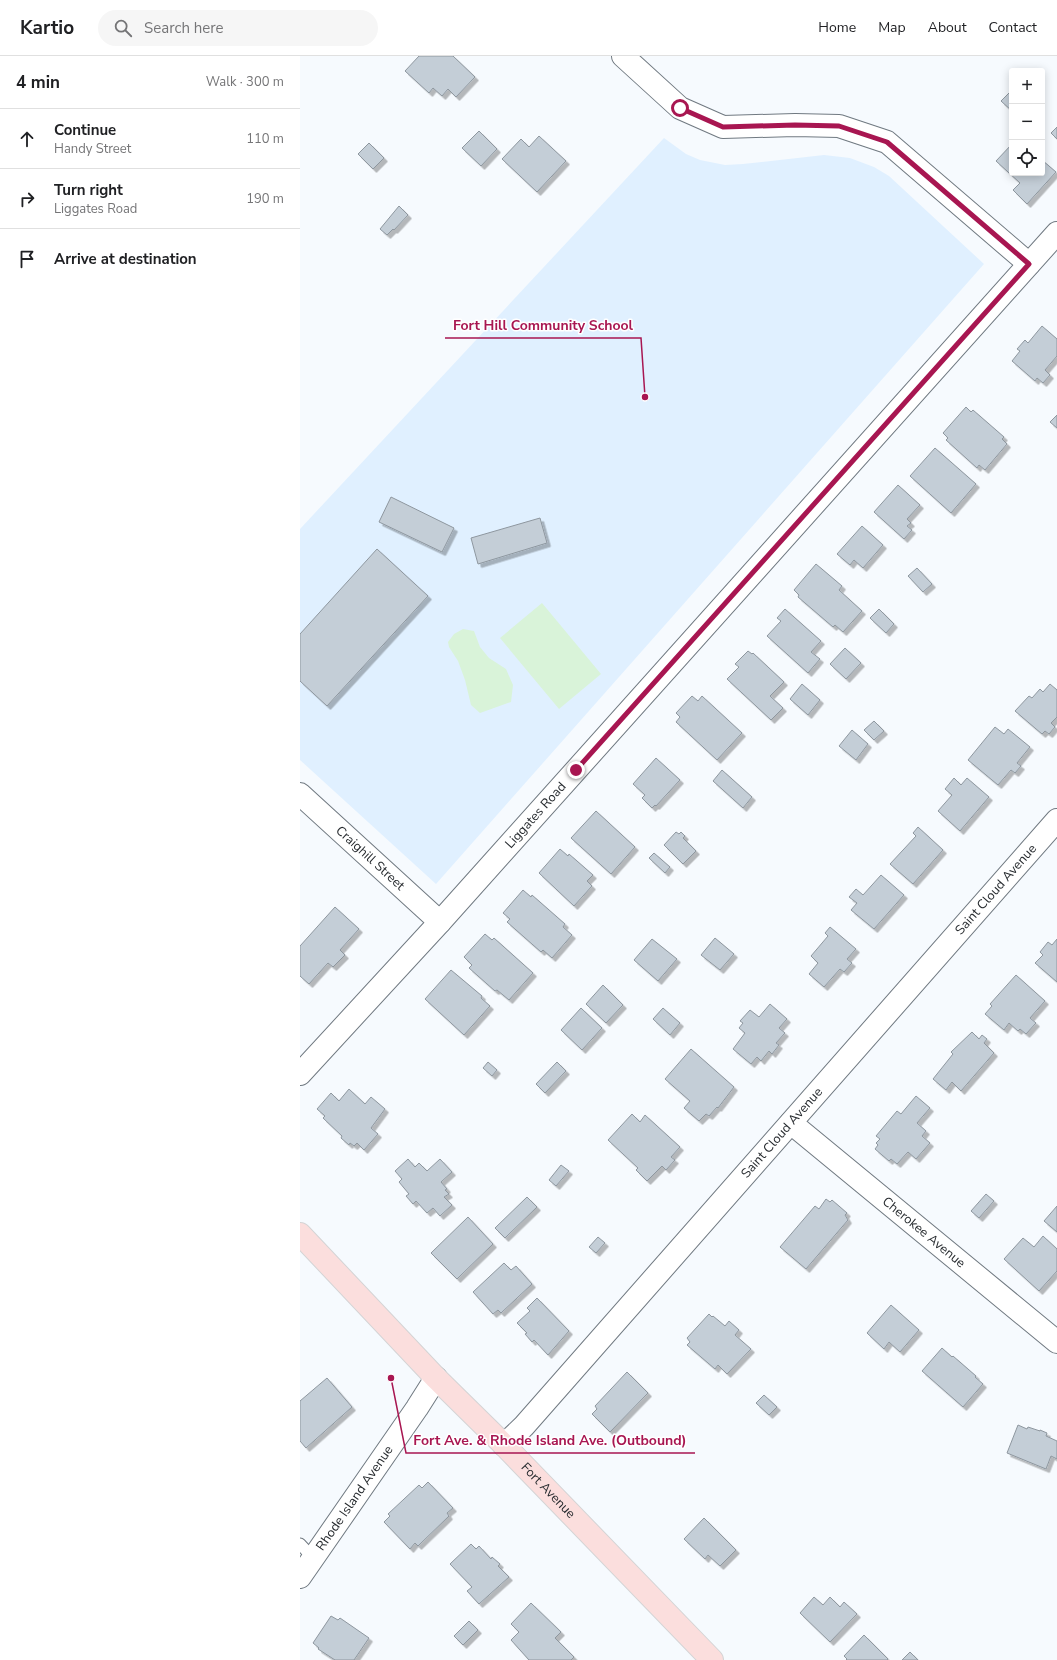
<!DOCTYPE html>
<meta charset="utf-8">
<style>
:root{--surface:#fff;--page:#f6f6f6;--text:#202124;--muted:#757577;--line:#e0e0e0}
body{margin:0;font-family:"Nunito Sans",sans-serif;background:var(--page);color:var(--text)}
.controls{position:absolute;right:12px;top:12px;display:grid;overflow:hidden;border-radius:4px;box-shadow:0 2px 10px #0003}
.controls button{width:36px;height:36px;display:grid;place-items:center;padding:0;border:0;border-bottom:1px solid var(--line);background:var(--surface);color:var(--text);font:20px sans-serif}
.stop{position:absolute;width:12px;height:12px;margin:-9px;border:3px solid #a81651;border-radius:50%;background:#fff}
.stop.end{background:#a81651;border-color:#fff;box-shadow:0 1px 4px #0008}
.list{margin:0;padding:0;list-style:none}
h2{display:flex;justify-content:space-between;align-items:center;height:52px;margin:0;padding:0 16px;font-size:17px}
h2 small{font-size:13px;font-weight:400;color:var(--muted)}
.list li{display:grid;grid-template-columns:26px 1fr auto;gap:12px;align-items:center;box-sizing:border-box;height:60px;padding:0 16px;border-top:1px solid var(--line)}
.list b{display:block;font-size:15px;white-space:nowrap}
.list p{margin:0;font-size:13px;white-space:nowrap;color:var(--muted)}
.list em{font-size:13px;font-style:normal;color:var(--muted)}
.icon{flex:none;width:22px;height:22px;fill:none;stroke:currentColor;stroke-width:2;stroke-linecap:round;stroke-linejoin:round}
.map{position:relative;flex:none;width:757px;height:1604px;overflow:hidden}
header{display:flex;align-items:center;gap:24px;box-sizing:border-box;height:56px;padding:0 20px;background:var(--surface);border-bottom:1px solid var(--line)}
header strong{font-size:19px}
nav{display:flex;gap:22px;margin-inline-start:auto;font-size:14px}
.search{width:280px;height:36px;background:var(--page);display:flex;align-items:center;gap:10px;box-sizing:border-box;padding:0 14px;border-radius:22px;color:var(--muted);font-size:15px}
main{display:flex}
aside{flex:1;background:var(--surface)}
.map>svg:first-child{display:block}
.built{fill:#e0f0ff}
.green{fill:#d9f3d9}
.building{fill:#c4ced7;stroke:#8e979f;filter:url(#shadow)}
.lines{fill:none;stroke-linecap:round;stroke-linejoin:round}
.service-casing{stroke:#707981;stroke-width:13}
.minor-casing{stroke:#707981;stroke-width:24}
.primary-casing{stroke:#d4d4d5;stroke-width:24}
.service{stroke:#fff;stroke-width:11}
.minor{stroke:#fff;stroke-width:22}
.primary{stroke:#fbdedd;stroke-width:22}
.route{stroke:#a81651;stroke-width:5}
.labels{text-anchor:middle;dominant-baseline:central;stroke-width:3;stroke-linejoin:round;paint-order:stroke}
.street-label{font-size:13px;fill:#262a2e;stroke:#fff}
.leader{fill:none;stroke:#a81651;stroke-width:1.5}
.callout-dot{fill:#a81651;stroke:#fff;stroke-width:1.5}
.callout-label{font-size:14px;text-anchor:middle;font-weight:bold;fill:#a81651;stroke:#fff;stroke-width:3;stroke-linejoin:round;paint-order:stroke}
</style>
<header>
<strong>Kartio</strong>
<div class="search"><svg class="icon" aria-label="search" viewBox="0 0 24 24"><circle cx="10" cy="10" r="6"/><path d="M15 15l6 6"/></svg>Search here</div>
<nav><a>Home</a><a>Map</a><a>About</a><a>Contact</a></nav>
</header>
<main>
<aside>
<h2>4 min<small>Walk · 300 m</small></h2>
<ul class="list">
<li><svg class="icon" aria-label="ahead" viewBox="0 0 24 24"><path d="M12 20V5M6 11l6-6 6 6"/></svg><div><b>Continue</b><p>Handy Street</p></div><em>110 m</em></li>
<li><svg class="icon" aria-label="right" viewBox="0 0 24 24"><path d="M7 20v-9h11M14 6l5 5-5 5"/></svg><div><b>Turn right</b><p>Liggates Road</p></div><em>190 m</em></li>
<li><svg class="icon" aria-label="arrive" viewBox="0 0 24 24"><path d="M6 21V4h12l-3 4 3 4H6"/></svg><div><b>Arrive at destination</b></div></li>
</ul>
</aside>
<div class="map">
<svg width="757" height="1604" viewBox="0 0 757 1604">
<defs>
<filter id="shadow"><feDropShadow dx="3.5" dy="3.5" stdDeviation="0" flood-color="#0004"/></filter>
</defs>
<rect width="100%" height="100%" fill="#f6fafe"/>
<!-- built -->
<polygon class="built" points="364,82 386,98 400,104 425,109 443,108 524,99 550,102 574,111 589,120 684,208 136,828 0,704 0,473"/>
<!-- green -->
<g class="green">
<polygon points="242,547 301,618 259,653 200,582"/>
<polygon points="163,573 174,575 180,591 189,602 206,613 213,629 211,646 180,657 171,649 165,624 158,605 149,591 148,586 154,578"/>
</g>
<!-- building -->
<g class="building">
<polygon points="119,0 153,0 175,21 156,41 148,33 142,40 133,32 129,37 105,15"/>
<polygon points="711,35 712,36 712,55 701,45"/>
<polygon points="757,71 757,83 751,77"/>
<polygon points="179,75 197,93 181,110 162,92"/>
<polygon points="239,80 266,105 237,136 202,103 221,83 229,91"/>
<polygon points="69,87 84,102 73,113 58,98"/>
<polygon points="712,88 712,117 742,117 742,104 756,116 727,148 713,134 720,127 696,105"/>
<polygon points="99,150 108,159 94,174 93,173 87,179 80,173"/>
<polygon points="742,270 757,283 757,300 745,314 750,319 743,327 737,322 735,325 712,305 720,295 717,293 725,284 728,287"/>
<polygon points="666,351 671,356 673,354 704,381 702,383 707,388 685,414 679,409 677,412 646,384 648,382 643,377"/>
<polygon points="757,359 757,372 750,366"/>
<polygon points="635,392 676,428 651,457 610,420"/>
<polygon points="598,429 620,449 607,463 611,467 607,470 612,474 604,483 574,456"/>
<polygon points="91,441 154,472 142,496 79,466"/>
<polygon points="240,462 247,487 178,508 171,482"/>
<polygon points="562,470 583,489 563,512 554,504 550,509 537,498"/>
<polygon points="77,493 128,540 27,650 0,625 0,578"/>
<polygon points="516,508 542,530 539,534 562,555 543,576 535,569 533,571 498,541 499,539 494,534"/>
<polygon points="617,512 632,528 623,536 608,520"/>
<polygon points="485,553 521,585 511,596 520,603 508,617 467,580 481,565 477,562"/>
<polygon points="579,553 594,568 586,577 570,562"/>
<polygon points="545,592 561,607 546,623 530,608"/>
<polygon points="448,595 452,598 453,597 484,626 470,640 483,652 471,664 427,623 439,611 435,608"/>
<polygon points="502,628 520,644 508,659 490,643"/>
<polygon points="750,628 757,634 757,661 751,667 755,671 749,678 745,675 742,678 715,655 729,640 732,642 740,633 743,636"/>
<polygon points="392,640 398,645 402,640 442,677 417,704 376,666 380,661 376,657"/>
<polygon points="574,665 584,675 574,684 564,674"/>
<polygon points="695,671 704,678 708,673 730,691 717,707 721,710 715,717 711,714 698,729 668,704"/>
<polygon points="552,674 568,688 556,704 539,690"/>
<polygon points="356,702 380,724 356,750 355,749 352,752 342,742 345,739 333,728"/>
<polygon points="422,714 452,741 443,752 413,725"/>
<polygon points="654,722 661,729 667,722 689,741 660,775 638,755 652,739 645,733"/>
<polygon points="296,755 335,791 311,818 271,782"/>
<polygon points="618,771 643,794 613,828 590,808 616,780 613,777"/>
<polygon points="376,776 379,778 381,776 385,780 383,782 396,795 383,808 364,789"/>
<polygon points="260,793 268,800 269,798 293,819 287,825 292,830 274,850 239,817"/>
<polygon points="354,797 370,811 365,817 349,802"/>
<polygon points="581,819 604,839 574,873 551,854 557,847 549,841 556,833 563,839"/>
<polygon points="223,834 231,841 232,839 265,868 263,871 272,879 252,902 243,894 241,896 207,866 210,863 203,857"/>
<polygon points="35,851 59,873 40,894 45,899 33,911 28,907 9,928 0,920 0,890"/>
<polygon points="530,871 556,893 547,903 552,907 544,916 540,913 524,931 509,918 518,907 511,900 528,880 525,877"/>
<polygon points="185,878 192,884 194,882 233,917 209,944 197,934 195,935 169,912 172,909 164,901"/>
<polygon points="415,882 434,898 420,914 401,899"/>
<polygon points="352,883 377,903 358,925 334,904"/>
<polygon points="757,883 757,926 735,907 743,899 740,896 748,886 752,889"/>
<polygon points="151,914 182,940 181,942 190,950 164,979 125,943"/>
<polygon points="716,919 745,945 730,962 736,967 726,978 720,973 718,975 709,967 704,974 685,958 692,950 690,948"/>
<polygon points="303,929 323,949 306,967 286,948"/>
<polygon points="470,948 487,963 479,972 485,977 476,987 479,989 472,998 469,995 461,1005 457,1001 451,1008 433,993 445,977 439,972 443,967 440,965 450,954 459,961"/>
<polygon points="281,952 302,972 282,994 261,974"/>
<polygon points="363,952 380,967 370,979 353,963"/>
<polygon points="672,976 679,983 682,979 687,983 684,987 694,997 661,1035 652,1026 646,1034 633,1023 653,998 651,996"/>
<polygon points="391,993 434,1031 418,1052 417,1051 409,1060 406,1058 399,1065 384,1052 390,1045 365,1023"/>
<polygon points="188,1006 197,1014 192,1020 183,1012"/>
<polygon points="257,1006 266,1015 245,1037 236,1028"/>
<polygon points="49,1033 65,1048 71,1041 85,1053 71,1072 78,1078 64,1094 57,1087 54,1090 50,1087 49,1089 41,1082 42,1080 23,1062 25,1060 17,1053 31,1037 39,1045"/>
<polygon points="616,1040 630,1052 617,1067 626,1075 622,1080 630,1087 616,1103 608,1096 597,1108 591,1103 589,1105 575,1093 578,1089 576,1087 580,1083 576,1080 597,1055 601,1058"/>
<polygon points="332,1058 340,1066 345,1059 380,1091 371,1101 375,1104 366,1114 362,1110 347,1125 336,1114 338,1112 308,1084"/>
<polygon points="108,1103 115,1111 119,1107 127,1115 140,1103 152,1116 141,1126 147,1133 145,1134 149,1138 144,1141 152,1149 140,1160 133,1152 127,1157 116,1145 113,1148 106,1140 109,1138 99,1126 102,1123 95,1115"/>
<polygon points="261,1109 269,1115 256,1130 249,1124"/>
<polygon points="686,1138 694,1145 679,1162 671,1155"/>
<polygon points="227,1141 237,1151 205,1182 195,1172"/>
<polygon points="526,1143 530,1146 532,1144 547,1157 545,1159 548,1164 506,1213 480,1191 515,1150 519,1153"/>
<polygon points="757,1150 757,1176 744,1165"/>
<polygon points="168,1161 193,1188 157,1223 131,1197"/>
<polygon points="743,1180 757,1193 757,1215 739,1235 704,1203 723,1182 734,1191"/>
<polygon points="298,1181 305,1187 296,1197 289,1191"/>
<polygon points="204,1207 211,1214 216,1210 232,1228 201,1257 198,1254 193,1258 173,1236"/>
<polygon points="237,1242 269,1275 248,1299 234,1284 232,1286 225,1278 227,1277 217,1267 230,1255 227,1252"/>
<polygon points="591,1249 619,1274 600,1296 589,1286 584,1293 567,1277"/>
<polygon points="409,1258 412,1261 413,1260 425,1270 429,1265 439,1274 435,1279 451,1293 427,1318 418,1309 415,1313 387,1289 390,1286 387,1282"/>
<polygon points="642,1292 652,1301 653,1300 676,1320 675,1321 683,1328 663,1351 622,1315"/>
<polygon points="327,1316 348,1337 310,1376 292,1358 297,1353 295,1350"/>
<polygon points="27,1322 52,1351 6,1392 0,1385 0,1345"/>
<polygon points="464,1339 477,1351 469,1359 456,1347"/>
<polygon points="718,1369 727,1373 728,1371 740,1375 740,1374 747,1377 746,1380 757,1385 757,1403 751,1400 746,1413 707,1397"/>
<polygon points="128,1426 153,1452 147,1457 149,1460 118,1490 115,1487 110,1493 84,1466 90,1460 88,1458 119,1429 122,1432"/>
<polygon points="404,1462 436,1494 420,1510 408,1499 405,1503 384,1483"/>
<polygon points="171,1488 176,1493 179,1490 191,1503 192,1501 200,1508 198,1510 209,1521 179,1548 167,1535 172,1531 150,1508"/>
<polygon points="514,1541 523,1549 530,1541 540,1551 544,1546 557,1558 530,1586 500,1557"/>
<polygon points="231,1547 261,1576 255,1582 274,1601 271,1604 229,1604 211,1584 219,1576 211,1568"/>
<polygon points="31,1560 38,1564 40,1562 69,1582 54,1604 35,1604 18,1593 19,1592 13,1587"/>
<polygon points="169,1565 178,1574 163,1589 154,1580"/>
<polygon points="564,1579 588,1603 587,1604 546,1604 547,1603 544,1600"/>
<polygon points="610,1596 618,1604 602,1604"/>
</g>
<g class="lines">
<defs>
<polyline id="service" points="0,1488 13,1502"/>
<g id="minor">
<polyline points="323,0 380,52 423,71 495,69 539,70 587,86 729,208"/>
<path id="s1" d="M0 738 140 866"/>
<path id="s2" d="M0 1018 140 866 757 177"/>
<path id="s3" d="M491 1067 757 1286"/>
<path id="s4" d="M204 1389 224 1370 757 764"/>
<path id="s5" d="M0 1521 117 1352 136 1322"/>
</g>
<g id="primary">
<path id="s6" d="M0 1178 136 1322 204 1389 412 1604"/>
</g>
</defs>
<!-- service casing -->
<use href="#service" class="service-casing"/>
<!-- minor casing -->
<use href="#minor" class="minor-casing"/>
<!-- primary casing -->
<use href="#primary" class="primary-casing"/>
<!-- service -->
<use href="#service" class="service"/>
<!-- minor -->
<use href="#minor" class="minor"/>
<!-- primary -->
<use href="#primary" class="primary"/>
</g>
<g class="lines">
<!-- route -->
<polyline class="route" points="276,714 729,208 587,86 539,70 495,69 423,71 380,52"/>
</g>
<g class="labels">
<!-- street labels -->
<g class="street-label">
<text stroke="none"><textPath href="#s2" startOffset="350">Liggates Road</textPath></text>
<text stroke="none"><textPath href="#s1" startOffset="95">Craighill Street</textPath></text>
<text stroke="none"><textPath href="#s4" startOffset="742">Saint Cloud Avenue</textPath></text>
<text stroke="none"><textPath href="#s4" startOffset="418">Saint Cloud Avenue</textPath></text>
<text stroke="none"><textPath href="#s3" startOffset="172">Cherokee Avenue</textPath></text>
<text stroke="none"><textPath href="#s6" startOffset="357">Fort Avenue</textPath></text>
<text stroke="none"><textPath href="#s5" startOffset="96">Rhode Island Avenue</textPath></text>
</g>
</g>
<!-- callouts -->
<path class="leader" d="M345 341L341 282H145M91 1322L106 1397H395"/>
<g class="callout-dot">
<circle cx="345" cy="341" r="4"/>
<circle cx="91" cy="1322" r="4"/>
</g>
<g class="callout-label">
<text x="243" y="274">Fort Hill Community School</text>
<text x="250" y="1389">Fort Ave. &amp; Rhode Island Ave. (Outbound)</text>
</g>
</svg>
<div class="controls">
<button>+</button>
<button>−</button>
<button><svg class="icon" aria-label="locate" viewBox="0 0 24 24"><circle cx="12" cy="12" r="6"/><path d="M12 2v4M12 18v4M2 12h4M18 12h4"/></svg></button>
</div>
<div class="stop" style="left:380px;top:52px"></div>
<div class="stop end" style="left:276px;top:714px"></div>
</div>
</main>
